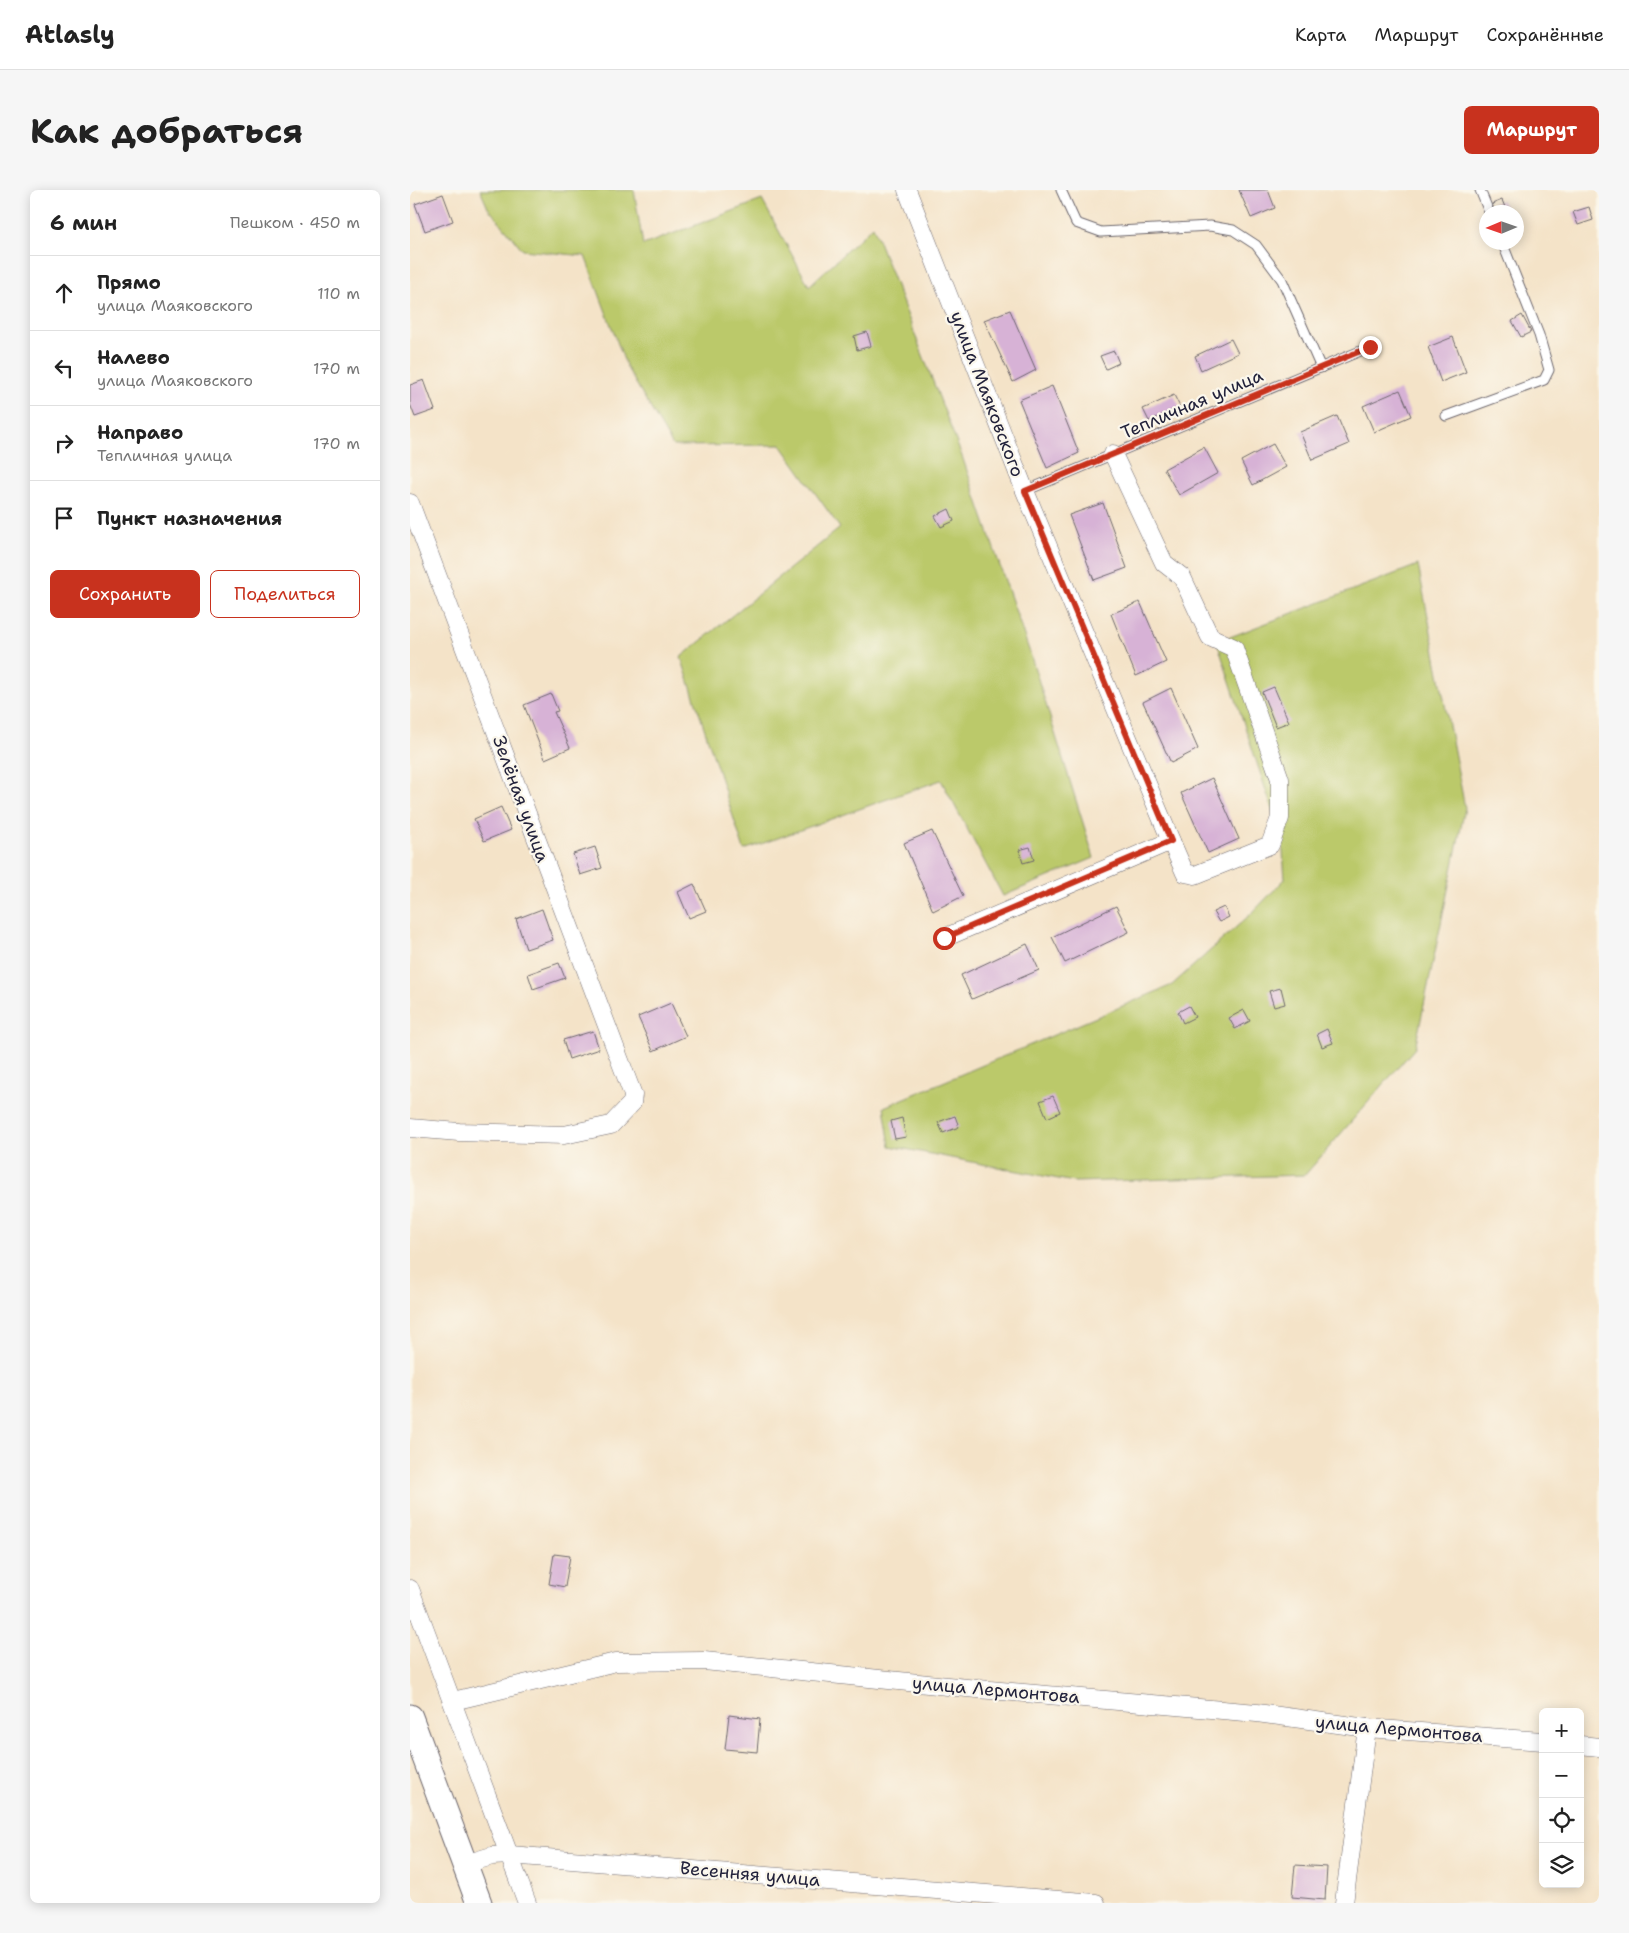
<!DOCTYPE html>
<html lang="ru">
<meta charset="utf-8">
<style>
:root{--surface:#fff;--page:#f6f6f6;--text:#222;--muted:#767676;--line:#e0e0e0;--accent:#c8321e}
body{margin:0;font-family:"Shantell Sans",sans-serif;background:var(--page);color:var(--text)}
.controls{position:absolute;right:15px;bottom:15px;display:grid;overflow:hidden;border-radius:8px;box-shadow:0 2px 12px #0003}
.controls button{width:45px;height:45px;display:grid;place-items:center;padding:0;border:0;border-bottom:1px solid var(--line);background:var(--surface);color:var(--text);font:25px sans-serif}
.compass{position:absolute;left:1069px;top:15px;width:45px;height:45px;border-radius:50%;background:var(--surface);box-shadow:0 2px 12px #0003;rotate:268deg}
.stop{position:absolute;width:15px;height:15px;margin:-11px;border:4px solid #c8321e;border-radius:50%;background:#fff}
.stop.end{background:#c8321e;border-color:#fff;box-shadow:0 1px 5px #0008}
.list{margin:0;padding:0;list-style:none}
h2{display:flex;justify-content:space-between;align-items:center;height:65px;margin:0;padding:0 20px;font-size:21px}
h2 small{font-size:16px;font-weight:400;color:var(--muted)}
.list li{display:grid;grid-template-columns:32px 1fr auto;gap:15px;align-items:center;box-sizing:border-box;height:75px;padding:0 20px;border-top:1px solid var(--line)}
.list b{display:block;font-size:19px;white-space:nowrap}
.list p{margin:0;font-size:16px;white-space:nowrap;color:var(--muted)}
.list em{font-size:16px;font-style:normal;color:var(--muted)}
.actions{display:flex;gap:10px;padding:15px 20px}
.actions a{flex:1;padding:11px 0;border:1px solid var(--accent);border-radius:8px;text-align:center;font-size:18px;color:var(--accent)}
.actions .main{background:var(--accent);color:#fff}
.icon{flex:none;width:28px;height:28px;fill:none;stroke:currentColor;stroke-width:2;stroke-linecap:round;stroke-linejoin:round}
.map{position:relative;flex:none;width:1189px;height:1713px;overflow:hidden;border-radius:8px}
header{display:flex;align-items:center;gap:30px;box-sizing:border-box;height:70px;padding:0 25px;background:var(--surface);border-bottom:1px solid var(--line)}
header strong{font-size:24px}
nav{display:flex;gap:28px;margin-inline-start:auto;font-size:18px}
.intro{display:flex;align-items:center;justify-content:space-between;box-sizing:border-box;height:120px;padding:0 30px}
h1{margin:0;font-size:35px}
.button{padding:12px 22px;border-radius:8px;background:var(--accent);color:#fff;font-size:18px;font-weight:700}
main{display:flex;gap:30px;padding:0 30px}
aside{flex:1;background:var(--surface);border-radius:8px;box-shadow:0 2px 12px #0003}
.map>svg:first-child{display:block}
.green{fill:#bbc96b;stroke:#6e7653}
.building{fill:#d7b2d6}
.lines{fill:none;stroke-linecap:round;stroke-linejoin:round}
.lane-casing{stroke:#6c666c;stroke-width:11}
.street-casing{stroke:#6c666c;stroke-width:19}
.secondary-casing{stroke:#6c666c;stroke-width:27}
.lane{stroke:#fff;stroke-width:9}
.street{stroke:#fff;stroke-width:18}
.secondary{stroke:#fff;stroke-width:25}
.route{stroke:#c8321e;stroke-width:6}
.labels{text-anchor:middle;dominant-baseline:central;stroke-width:4.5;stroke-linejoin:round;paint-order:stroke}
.street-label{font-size:18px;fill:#22223b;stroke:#fbf7ec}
</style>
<header>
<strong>Atlasly</strong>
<nav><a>Карта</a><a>Маршрут</a><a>Сохранённые</a></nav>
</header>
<div class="intro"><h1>Как добраться</h1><a class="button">Маршрут</a></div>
<main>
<aside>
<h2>6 мин<small>Пешком · 450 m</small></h2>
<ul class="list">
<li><svg class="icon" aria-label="ahead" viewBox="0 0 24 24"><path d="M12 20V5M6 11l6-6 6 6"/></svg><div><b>Прямо</b><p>улица Маяковского</p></div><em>110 m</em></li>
<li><svg class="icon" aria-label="left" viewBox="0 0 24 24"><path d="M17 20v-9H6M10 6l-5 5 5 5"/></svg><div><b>Налево</b><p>улица Маяковского</p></div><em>170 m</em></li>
<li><svg class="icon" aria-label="right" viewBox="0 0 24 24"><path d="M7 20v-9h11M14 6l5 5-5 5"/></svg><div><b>Направо</b><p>Тепличная улица</p></div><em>170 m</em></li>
<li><svg class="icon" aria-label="arrive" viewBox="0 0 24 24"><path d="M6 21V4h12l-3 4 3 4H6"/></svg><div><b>Пункт назначения</b></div></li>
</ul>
<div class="actions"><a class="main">Сохранить</a><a>Поделиться</a></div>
</aside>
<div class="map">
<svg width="1189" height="1713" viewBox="0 0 1189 1713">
<rect width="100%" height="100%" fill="#fbf7ec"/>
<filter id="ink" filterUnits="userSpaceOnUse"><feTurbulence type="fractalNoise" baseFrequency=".02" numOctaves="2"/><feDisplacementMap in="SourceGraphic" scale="10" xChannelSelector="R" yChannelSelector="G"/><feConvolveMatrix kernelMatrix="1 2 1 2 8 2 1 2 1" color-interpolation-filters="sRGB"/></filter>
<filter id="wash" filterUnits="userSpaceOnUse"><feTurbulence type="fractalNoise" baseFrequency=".0096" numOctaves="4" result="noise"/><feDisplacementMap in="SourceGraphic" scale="20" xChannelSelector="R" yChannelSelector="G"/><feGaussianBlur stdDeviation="1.12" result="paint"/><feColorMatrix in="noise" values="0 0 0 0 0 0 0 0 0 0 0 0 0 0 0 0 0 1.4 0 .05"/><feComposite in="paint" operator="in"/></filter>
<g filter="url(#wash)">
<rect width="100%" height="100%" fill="#f4e3c8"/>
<!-- green -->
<g class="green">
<polygon points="70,0 224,0 233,55 352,10 399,96 463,36 553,269 619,460 684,668 593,706 531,590 334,660 271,467 430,338 371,255 263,256 217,178 175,66 113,60 78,18"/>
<polygon points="1008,375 1055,618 1005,858 895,985 664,992 480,956 474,917 762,795 843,722 875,689 872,649 807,452"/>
</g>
<g id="blocks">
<!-- building -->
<g class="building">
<polygon points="829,0 858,0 865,18 841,28"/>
<polygon points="33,4 43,31 15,41 5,14"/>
<polygon points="1092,10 1097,22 1085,22 1082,14"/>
<polygon points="1179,17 1183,30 1168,35 1163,22"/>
<polygon points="600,120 626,180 603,192 574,130"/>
<polygon points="1112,125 1121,142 1111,147 1102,131"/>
<polygon points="457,142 461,156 447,160 444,146"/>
<polygon points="1043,147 1056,182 1031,192 1018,157"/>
<polygon points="821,149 828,163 791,180 785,166"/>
<polygon points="704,161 709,173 696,179 690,166"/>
<polygon points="14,190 25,220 5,227 0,214 0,195"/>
<polygon points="642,196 669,263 637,278 609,210"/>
<polygon points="990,200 1001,226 964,242 953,216"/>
<polygon points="764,205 770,217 739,231 733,219"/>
<polygon points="927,226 939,254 902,270 890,242"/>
<polygon points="863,254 876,277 843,295 831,271"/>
<polygon points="794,257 808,283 769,305 754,279"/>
<polygon points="693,313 717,378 684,390 659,325"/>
<polygon points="539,319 544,331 531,337 525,326"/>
<polygon points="730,412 756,472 726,486 701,424"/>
<polygon points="864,497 879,532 866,537 852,502"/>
<polygon points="761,498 788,559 761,573 733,512"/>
<polygon points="141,504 148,521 144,522 160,558 135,569 114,515"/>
<polygon points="802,588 829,649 798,663 771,603"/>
<polygon points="91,617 101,640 74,651 64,629"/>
<polygon points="522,641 553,706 523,721 494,653"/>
<polygon points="185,657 192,678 170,685 163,664"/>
<polygon points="620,657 624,670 613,673 609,660"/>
<polygon points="284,694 296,721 279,728 268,702"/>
<polygon points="706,716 719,742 655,773 642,747"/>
<polygon points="814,717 819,727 809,732 803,722"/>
<polygon points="132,719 143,750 116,759 106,729"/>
<polygon points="617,754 629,780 562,809 551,785"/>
<polygon points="149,773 155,788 123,799 118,784"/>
<polygon points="871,798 875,814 864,817 859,801"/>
<polygon points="261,813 276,846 243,861 228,827"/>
<polygon points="779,816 785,827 773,833 768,822"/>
<polygon points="834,820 840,831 825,839 819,828"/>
<polygon points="917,839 923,853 912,857 907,844"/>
<polygon points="183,841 189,859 159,869 153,850"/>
<polygon points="643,906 650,922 637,928 630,911"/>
<polygon points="545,926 549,937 533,943 528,932"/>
<polygon points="492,928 496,947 485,949 481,931"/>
<polygon points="144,1364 160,1366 155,1397 139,1394"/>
<polygon points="319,1525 350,1529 347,1562 315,1559"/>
<polygon points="885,1675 917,1677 915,1710 882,1707"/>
</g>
</g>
</g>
<g filter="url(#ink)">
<use href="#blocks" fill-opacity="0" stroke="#6c666c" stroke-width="1"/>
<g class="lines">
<defs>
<g id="lane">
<polyline points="651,0 666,33 691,42 800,36 823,40 846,55 872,90 911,178"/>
<polyline points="1070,0 1079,22"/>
<polyline points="1036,226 1134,190 1139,180 1129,145 1092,52"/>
<polyline points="615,301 960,157"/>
</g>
<g id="street">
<polyline points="497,0 615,301 761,651 534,748"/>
<polyline points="703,264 754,373 772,387 800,447 824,458 870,589 870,628 860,655 785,685 775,683 761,651"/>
<polyline points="0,313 223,905 222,913 201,935 154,945 49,942 0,938"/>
<polyline points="0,1399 117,1713"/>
<polyline points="43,1511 206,1472 294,1471 557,1498 847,1523 957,1538 1133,1551"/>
<polyline points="1170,1555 1189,1557"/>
<polyline points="55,1674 82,1666 100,1665 686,1713"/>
<polyline points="934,1713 957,1538"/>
</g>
<polyline id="secondary" points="0,1527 69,1713"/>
</defs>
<!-- lane casing -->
<use href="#lane" class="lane-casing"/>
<!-- street casing -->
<use href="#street" class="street-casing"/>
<!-- secondary casing -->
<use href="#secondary" class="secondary-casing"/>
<!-- lane -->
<use href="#lane" class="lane"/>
<!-- street -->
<use href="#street" class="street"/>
<!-- secondary -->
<use href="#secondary" class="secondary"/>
</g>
</g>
<g class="lines" filter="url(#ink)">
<!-- route -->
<polyline class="route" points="534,748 761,651 615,301 960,157"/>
</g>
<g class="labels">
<!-- street labels -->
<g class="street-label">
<text transform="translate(577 204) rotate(69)">улица Маяковского</text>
<text transform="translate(782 214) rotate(-23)">Тепличная улица</text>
<text transform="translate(111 609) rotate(70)">Зелёная улица</text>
<text transform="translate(586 1500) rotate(5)">улица Лермонтова</text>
<text transform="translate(989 1539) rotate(5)">улица Лермонтова</text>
<text transform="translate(340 1684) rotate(5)">Весенняя улица</text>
</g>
</g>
</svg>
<div class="controls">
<button>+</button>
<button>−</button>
<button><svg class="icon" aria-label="locate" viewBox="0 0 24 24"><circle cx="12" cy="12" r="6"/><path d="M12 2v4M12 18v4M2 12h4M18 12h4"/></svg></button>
<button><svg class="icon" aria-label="layers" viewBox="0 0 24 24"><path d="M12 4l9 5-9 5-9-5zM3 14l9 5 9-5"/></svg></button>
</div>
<svg class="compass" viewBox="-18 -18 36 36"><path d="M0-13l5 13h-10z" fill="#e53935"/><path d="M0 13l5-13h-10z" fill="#767676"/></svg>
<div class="stop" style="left:534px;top:748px"></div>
<div class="stop end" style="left:960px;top:157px"></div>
</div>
</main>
